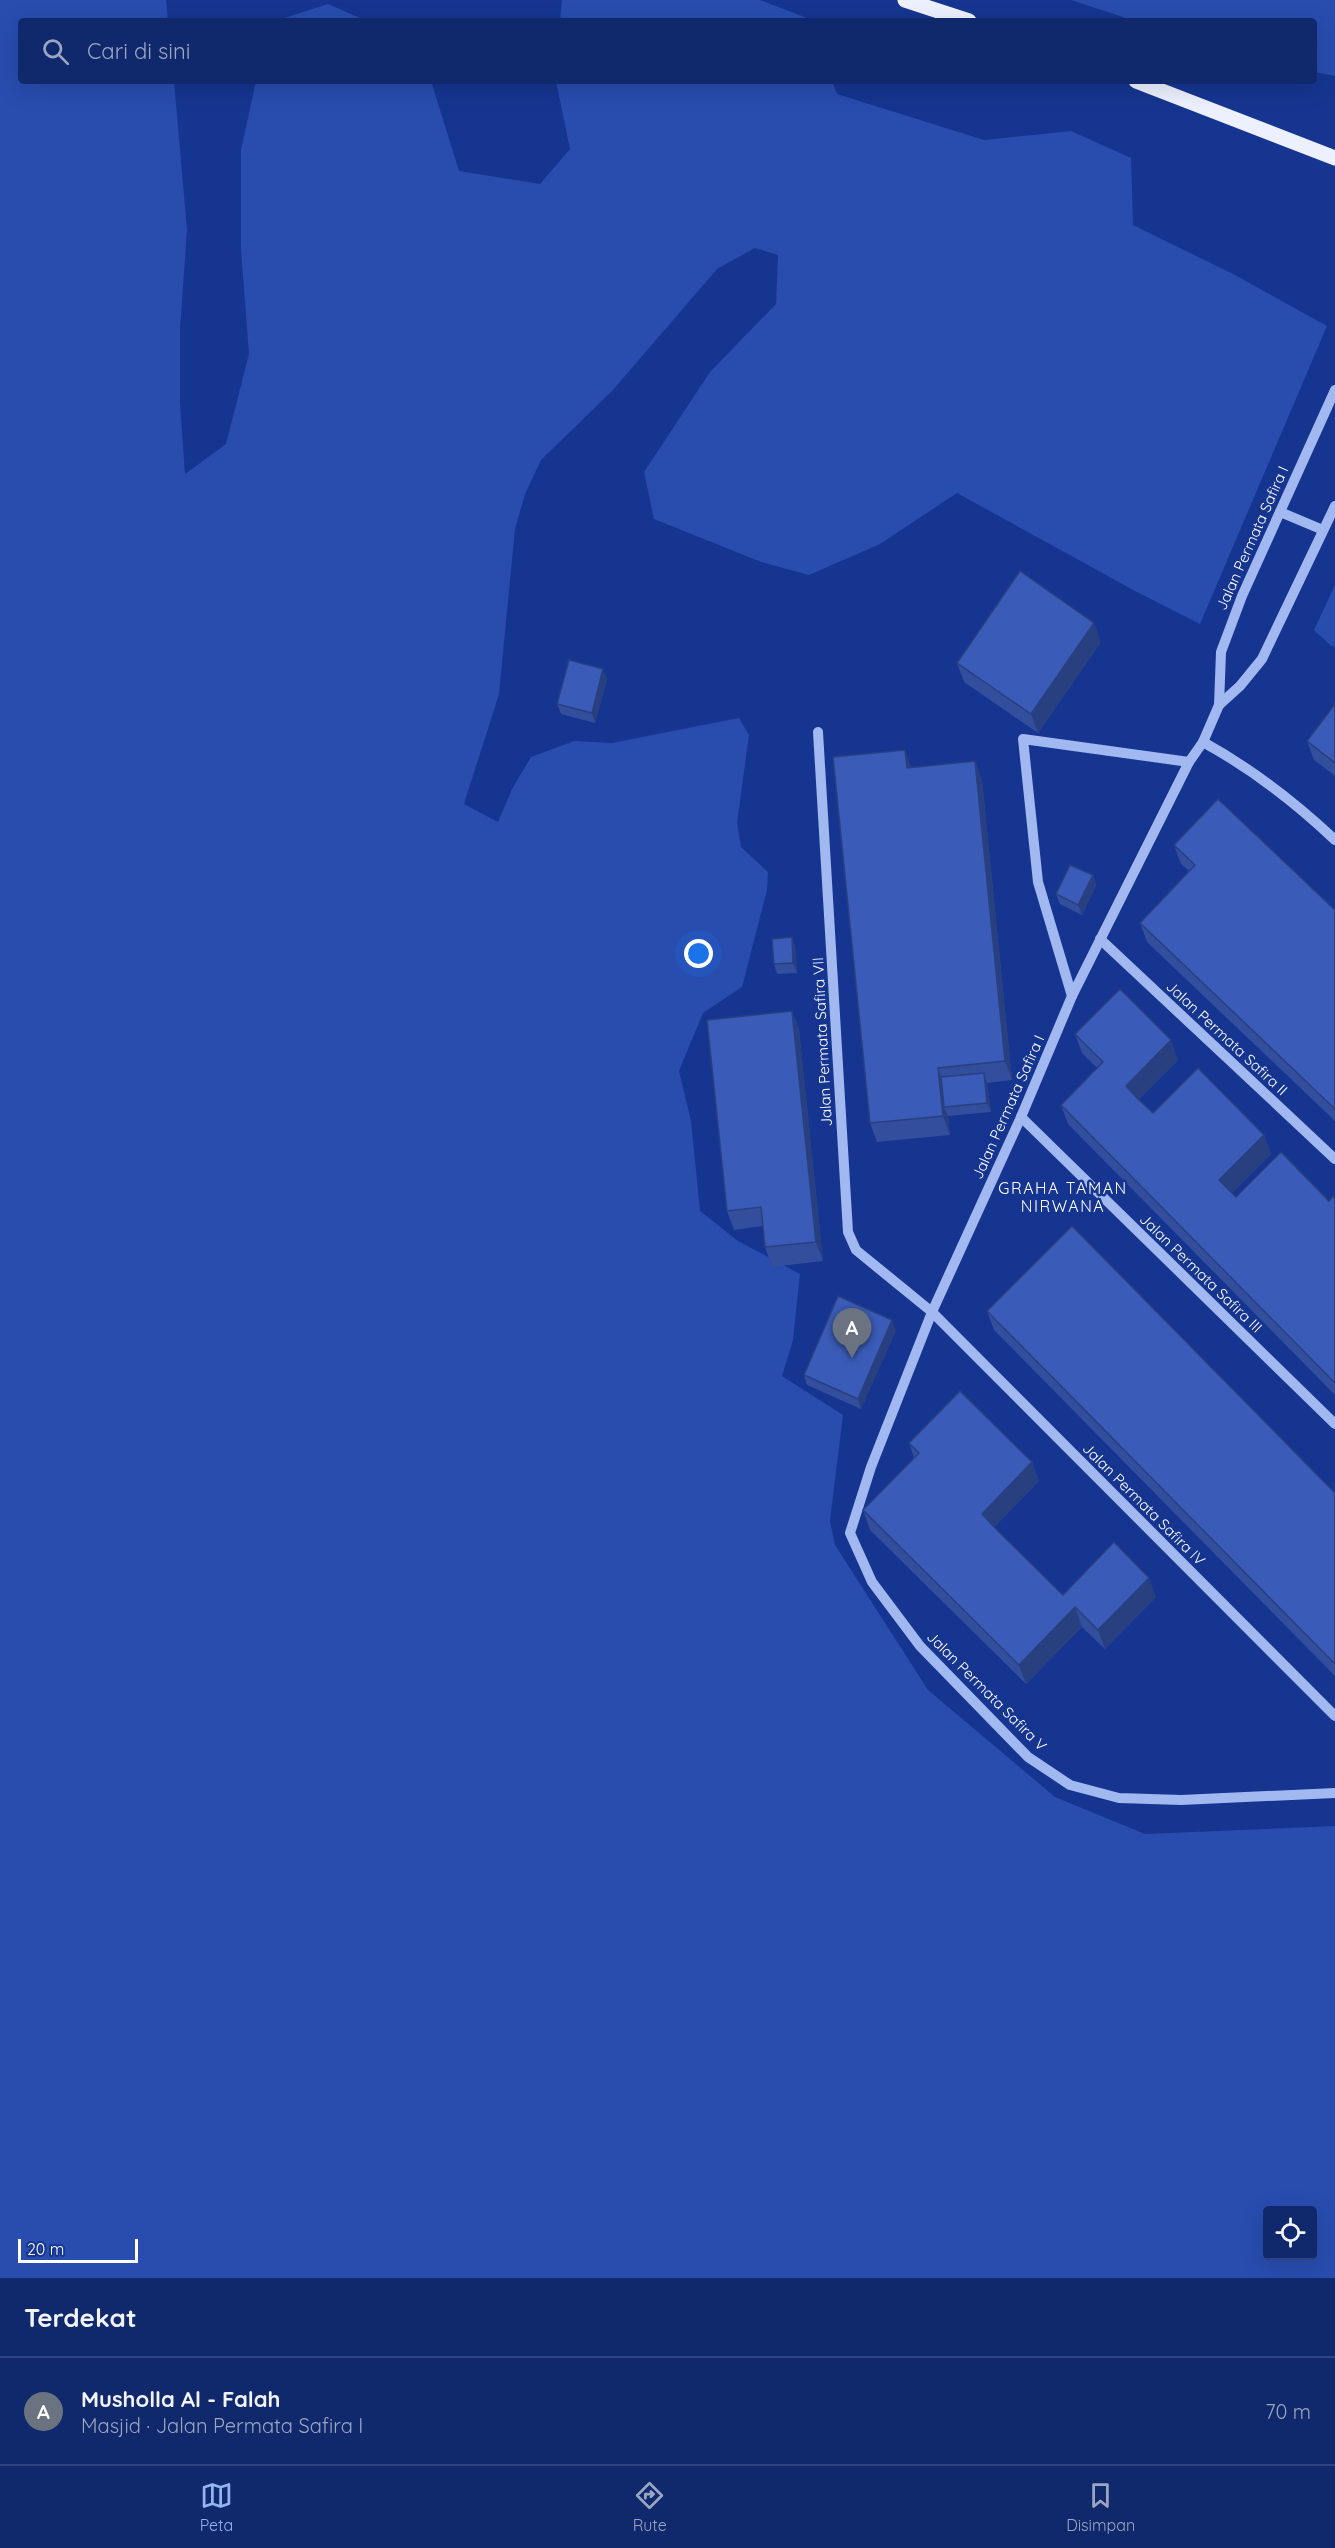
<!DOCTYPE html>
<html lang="id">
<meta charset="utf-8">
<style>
:root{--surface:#10286c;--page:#1e3474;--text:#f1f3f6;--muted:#9ca6c2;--line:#30447f;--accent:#95b2f1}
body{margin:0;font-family:Quicksand,sans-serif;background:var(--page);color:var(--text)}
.controls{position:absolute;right:18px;bottom:18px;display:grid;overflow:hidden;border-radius:6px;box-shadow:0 6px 24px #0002}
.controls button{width:54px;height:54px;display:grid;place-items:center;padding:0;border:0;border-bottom:2px solid var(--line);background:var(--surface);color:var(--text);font:30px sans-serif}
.scale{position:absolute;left:18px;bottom:15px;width:120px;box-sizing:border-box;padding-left:6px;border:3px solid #fff;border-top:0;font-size:16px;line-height:21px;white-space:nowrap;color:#fff;-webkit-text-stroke:4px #153590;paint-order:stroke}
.you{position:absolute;left:699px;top:954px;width:21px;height:21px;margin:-15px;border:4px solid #fff;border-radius:50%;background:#1a73e8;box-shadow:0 0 0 9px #1a73e833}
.badge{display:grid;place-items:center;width:39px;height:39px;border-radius:50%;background:var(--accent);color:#fff;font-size:20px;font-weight:700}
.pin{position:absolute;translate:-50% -50px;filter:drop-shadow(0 2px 3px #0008)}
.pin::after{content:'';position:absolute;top:32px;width:21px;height:18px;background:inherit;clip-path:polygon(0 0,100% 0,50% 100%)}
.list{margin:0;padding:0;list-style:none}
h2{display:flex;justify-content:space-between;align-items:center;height:78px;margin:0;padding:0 24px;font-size:26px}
h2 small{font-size:20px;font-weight:400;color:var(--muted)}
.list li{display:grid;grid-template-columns:39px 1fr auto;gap:18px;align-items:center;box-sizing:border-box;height:108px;padding:0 24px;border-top:2px solid var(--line)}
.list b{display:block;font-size:22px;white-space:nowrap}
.list p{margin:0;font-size:20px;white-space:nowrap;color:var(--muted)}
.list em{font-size:20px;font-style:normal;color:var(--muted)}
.icon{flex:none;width:33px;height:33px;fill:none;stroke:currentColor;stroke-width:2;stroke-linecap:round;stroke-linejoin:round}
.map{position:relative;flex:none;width:1335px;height:2278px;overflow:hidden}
.search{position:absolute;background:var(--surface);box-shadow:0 6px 24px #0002;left:18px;right:18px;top:18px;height:66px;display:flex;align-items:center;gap:15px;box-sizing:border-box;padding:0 21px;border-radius:6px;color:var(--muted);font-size:22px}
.sheet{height:186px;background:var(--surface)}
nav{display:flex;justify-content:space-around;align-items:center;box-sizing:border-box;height:84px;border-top:2px solid var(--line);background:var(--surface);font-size:16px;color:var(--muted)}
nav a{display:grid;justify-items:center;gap:3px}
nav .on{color:var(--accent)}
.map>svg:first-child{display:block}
.green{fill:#284daf;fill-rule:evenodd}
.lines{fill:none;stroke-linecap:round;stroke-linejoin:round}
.minor{stroke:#a2b8f0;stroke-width:10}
.major{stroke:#ecf0ff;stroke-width:15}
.wall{fill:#324e9d}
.shaded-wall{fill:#294080}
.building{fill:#3a5bb7;stroke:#294080;stroke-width:1.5}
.labels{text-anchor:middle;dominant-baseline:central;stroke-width:5;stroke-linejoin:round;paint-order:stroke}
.street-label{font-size:15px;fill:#fff;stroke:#153590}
.neighbourhood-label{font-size:16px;letter-spacing:1.5px;fill:#fff;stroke:#153590}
</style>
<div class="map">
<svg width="1335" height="2278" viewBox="0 0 1335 2278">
<rect width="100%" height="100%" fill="#153590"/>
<!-- green -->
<g class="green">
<path d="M0 0H166L168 21H21V81H174L187 230 180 330V403L185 474 226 444 249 354 241 250V150L256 81H431L459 171 540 184 570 149 556 81H832L837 94 984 140 1071 131 1131 158 1133 225 1235 275 1327 326 1200 624 1135 591 957 493 880 544 809 575 761 562 654 519 644 472 710 372 776 304 778 255 755 248 717 269 613 390 541 460 525 494 515 529 499 694 464 804 498 822 512 789 531 757 574 741 612 743 739 718 749 735 737 823 741 847 768 872 767 890 742 987 703 1013 679 1071 691 1121 700 1211 738 1241 800 1274 793 1340 782 1376 843 1415 830 1521 835 1545 928 1690 1055 1797 1145 1834 1335 1826V2278H0ZM1268 2210H1312V2256H1268Z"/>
<polygon points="562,0 760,0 807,18 808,21 560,21"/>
<polygon points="1071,0 1335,0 1335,76 1314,72 1314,21 1135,21"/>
<polygon points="328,4 367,21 275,21"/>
<polygon points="1335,585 1335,647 1330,645 1314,630"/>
</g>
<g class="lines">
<!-- minor -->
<g class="minor">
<polyline points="1335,390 1242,596 1221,652 1219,705 1203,742 1189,762 1072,996 1021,1117 932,1312 871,1467 850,1533 872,1582 920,1646 1028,1757 1070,1785 1119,1798 1181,1800 1335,1793"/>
<polyline points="1280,512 1323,530"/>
<polyline points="1219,705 1240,686 1262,659 1335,506"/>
<polyline points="818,732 848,1232 856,1250 932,1312 1335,1716"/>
<path d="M1203 742C1252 769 1295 802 1335 840"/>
<polyline points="1100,939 1335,1159"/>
<polyline points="1072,996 1038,882 1023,739 1189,762"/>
<polyline points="1021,1117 1335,1424"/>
</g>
<!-- major -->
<g class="major">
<polyline points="905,0 969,21"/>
<polyline points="1136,81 1335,158"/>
</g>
</g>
<!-- wall -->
<g class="wall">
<polygon points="1101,642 1038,733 964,682 957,663"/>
<polygon points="607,679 595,723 561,714 557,704"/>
<polygon points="1335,704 1335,776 1314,760 1307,741"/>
<polygon points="975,761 982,780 1012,1080 987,1083 991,1112 948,1116 950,1135 877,1142 870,1123 912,768"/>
<polygon points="1174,845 1335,910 1335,1121 1147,942 1140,923 1189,871 1181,864"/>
<polygon points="1093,875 1096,885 1082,915 1060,904 1056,894"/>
<polygon points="792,937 795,947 797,973 777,974 774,964"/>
<polygon points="792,1011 799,1030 823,1261 772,1267 765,1247 763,1226 734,1230 727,1211"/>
<polygon points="1075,1034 1178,1060 1139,1099 1153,1113 1264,1135 1271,1154 1232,1193 1236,1197 1329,1201 1335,1199 1335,1395 1068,1124 1061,1105 1097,1068 1082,1053"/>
<polygon points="987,1311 1335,1493 1335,1676 994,1330"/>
<polygon points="896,1330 861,1409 807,1385 804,1375"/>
<polygon points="909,1443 1032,1462 1039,1481 994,1527 1063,1595 1156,1597 1105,1649 1082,1627 1026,1684 870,1530 863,1510 914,1458"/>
</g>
<!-- shaded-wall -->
<g class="shaded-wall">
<polygon points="1094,623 1101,642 1038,733 1031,714"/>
<polygon points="603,669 607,679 595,723 592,713"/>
<polygon points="905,750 912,769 907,768"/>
<polygon points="975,761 982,780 1012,1080 1005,1061"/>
<polygon points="1093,875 1096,885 1082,915 1078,905"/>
<polygon points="792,937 795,947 797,973 793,963"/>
<polygon points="792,1011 799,1030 823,1261 816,1242"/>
<polygon points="1171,1040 1178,1060 1133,1105 1126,1086"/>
<polygon points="938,1068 945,1087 944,1107 948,1116 950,1135 943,1116"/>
<polygon points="984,1073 987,1083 991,1112 987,1103"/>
<polygon points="1264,1135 1271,1154 1226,1199 1219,1180"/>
<polygon points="892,1320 896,1330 861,1409 858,1399"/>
<polygon points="1032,1462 1039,1481 989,1533 982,1514"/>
<polygon points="1149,1578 1156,1597 1105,1649 1098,1630"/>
<polygon points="1075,1607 1082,1627 1026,1684 1019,1665"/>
</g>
<!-- building -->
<g class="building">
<polygon points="1020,571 1094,623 1031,714 957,663"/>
<polygon points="569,660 603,669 592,713 557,704"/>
<polygon points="1335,704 1335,763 1307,741"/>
<polygon points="905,750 907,768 975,761 1005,1061 938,1068 943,1116 870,1123 833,757"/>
<polygon points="1218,799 1335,910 1335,1109 1140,923 1195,865 1174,845"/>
<polygon points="1070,865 1093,875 1078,905 1056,894"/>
<polygon points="792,937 793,963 774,964 772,939"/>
<polygon points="1120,989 1171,1040 1126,1086 1139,1100 1153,1113 1198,1068 1264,1135 1219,1180 1236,1197 1281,1152 1329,1201 1333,1196 1335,1199 1335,1383 1061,1105 1103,1062 1075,1034"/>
<polygon points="792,1011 816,1242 765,1247 761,1207 727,1211 707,1020"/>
<polygon points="984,1073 987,1103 944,1107 941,1077"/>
<polygon points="1072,1226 1335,1493 1335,1664 987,1311"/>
<polygon points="838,1296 892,1320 858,1399 804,1375"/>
<polygon points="960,1391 1032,1462 982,1514 1000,1533 1063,1595 1114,1542 1149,1578 1098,1630 1075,1607 1019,1665 863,1510 919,1453 909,1443"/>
</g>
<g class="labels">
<!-- street labels -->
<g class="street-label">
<text transform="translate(1252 538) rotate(-66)">Jalan Permata Safira I</text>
<text transform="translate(1227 1038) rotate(43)">Jalan Permata Safira II</text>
<text transform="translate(822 1042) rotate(-93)">Jalan Permata Safira VII</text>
<text transform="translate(1008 1107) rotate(-66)">Jalan Permata Safira I</text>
<text transform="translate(1201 1273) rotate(44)">Jalan Permata Safira III</text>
<text transform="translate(1144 1504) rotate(45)">Jalan Permata Safira IV</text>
<text transform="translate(987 1691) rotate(45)">Jalan Permata Safira V</text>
</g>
<!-- neighbourhood labels -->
<g class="neighbourhood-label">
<text x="1063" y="1188">GRAHA TAMAN<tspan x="1063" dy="18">NIRWANA</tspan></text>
</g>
</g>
</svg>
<div class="controls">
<button><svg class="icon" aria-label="locate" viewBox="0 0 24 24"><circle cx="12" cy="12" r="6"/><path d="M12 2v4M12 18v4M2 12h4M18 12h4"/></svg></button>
</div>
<div class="scale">20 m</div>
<div class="you"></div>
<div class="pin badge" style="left:852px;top:1358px;background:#6b7280">A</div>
<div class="search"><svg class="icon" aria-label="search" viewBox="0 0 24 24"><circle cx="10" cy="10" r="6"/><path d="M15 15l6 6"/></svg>Cari di sini</div>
</div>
<section class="sheet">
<h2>Terdekat<small></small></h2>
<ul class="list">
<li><span class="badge" style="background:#6b7280">A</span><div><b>Musholla Al - Falah</b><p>Masjid · Jalan Permata Safira I</p></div><em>70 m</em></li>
</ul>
</section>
<nav>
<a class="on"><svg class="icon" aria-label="map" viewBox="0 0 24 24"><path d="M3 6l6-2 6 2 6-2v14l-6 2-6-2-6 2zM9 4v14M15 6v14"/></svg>Peta</a>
<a><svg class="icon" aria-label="directions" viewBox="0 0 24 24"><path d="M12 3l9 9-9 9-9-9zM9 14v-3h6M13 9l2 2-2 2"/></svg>Rute</a>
<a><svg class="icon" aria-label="saved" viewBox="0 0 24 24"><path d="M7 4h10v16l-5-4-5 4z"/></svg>Disimpan</a>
</nav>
